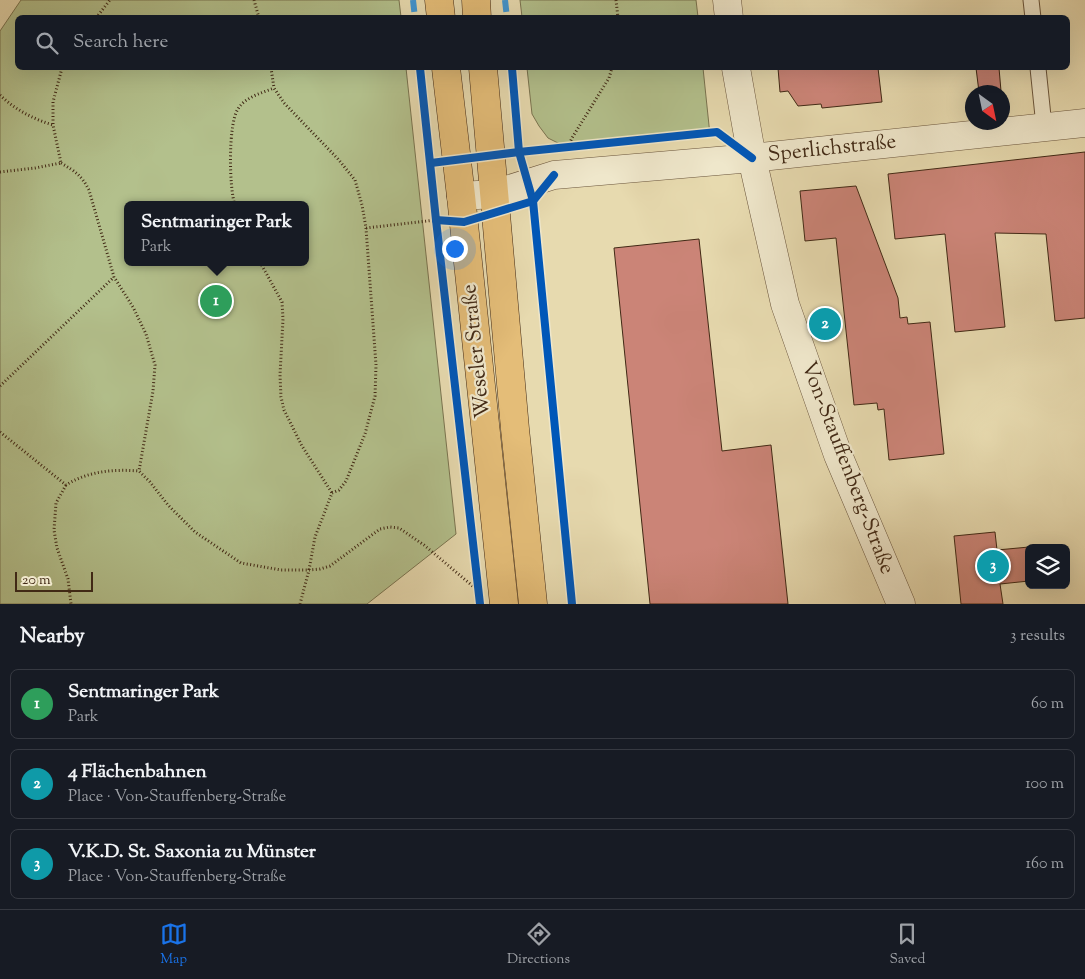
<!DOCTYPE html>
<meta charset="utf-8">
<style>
:root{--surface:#171b24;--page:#20242c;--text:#f1f3f6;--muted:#9ea1a6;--line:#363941;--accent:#1a73e8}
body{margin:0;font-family:"Sorts Mill Goudy",serif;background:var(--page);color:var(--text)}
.controls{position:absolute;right:15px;bottom:15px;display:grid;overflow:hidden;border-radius:8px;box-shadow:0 5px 20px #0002}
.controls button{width:45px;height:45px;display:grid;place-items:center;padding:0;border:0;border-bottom:1px solid var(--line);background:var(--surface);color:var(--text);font:25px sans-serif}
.compass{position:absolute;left:965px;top:85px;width:45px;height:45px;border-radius:50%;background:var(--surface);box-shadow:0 5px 20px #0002;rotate:147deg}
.scale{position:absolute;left:15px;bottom:12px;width:78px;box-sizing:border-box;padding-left:5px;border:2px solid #412915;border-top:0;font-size:14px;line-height:18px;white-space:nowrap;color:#412915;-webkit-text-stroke:4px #efe7cb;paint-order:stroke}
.you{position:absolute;left:454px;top:248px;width:18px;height:18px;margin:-12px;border:4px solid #fff;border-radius:50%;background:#1a73e8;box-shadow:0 0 0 8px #1a73e833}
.badge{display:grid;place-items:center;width:32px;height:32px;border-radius:50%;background:var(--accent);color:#fff;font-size:16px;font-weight:700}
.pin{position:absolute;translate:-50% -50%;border:2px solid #fff;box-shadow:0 1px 5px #0006}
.popup{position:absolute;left:124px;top:201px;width:185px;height:65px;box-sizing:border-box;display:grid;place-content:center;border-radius:8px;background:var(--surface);filter:drop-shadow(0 1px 4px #0005);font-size:16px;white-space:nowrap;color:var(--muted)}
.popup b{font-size:19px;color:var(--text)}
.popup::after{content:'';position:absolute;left:50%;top:100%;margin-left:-10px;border:10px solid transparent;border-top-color:var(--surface)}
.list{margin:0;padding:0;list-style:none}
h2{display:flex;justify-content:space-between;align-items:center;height:65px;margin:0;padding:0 20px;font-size:21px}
h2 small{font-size:16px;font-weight:400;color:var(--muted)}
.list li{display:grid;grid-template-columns:32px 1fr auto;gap:15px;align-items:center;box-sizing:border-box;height:70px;margin:0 10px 10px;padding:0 10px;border:1px solid var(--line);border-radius:8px}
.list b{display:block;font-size:19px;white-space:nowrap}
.list p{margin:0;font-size:16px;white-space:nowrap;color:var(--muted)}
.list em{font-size:16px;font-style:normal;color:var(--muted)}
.icon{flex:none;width:28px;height:28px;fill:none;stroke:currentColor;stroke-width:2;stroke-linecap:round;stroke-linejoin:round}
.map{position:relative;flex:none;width:1085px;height:604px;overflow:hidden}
.search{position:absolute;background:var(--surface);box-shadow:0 5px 20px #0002;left:15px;right:15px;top:15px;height:55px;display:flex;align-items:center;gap:12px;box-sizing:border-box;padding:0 18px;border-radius:8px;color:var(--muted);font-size:19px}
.sheet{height:305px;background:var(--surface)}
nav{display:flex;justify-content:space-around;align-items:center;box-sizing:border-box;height:70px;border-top:1px solid var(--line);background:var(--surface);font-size:14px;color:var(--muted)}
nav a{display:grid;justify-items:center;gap:2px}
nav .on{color:var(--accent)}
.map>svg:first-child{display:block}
.green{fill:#b3c08c;stroke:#7a7450;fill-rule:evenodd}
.building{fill:#cb8477;stroke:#412915}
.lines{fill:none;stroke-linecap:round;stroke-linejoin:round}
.lane-casing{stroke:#6a553c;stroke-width:17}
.street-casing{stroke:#6a553c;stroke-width:29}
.primary-casing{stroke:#412915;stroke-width:29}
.path{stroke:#412915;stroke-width:3;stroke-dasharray:1 2.5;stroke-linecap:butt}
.lane{stroke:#efe7cb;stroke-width:15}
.street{stroke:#efe7cb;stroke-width:28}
.primary{stroke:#e4bd78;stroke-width:28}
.quiet{stroke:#3f96d3;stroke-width:6;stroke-dasharray:12 6;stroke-linecap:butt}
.cycleway-casing{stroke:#efe7cb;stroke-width:11}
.cycleway{stroke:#0057b8;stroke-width:8}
.labels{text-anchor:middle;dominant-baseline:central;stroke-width:4.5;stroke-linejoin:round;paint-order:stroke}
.street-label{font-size:21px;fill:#412915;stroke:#efe7cb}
</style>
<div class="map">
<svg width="1085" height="604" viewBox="0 0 1085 604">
<rect width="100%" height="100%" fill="#e7daaf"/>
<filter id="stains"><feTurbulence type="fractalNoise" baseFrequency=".004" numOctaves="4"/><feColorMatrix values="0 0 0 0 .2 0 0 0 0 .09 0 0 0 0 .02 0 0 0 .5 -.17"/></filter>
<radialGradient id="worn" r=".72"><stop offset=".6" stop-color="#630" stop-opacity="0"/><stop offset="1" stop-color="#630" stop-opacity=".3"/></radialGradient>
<!-- green -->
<g class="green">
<path d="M21 0H399L401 17 18 18V68H406L456 534 367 604H0V31ZM127 205H305V262H127Z"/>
<polygon points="520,0 696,0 698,17 522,17"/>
<polygon points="527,68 703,68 710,135 589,148 564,146 548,138 539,126 532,114"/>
</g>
<!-- building -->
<g class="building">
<polygon points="778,68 878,68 882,102 822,108 821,104 798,106 788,91 780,92"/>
<polygon points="976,68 999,68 1001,91 979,92"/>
<polygon points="1085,152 1085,318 1055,321 1046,234 995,233 1005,327 955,332 945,234 895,239 888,174"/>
<polygon points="856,186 898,298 900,318 907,317 908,324 930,322 944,454 889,460 884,409 878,410 877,403 854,405 836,238 805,241 800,191"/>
<polygon points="699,239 722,451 771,445 788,604 650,604 614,248"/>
<polygon points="995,532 997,550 1029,547 1029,581 1000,584 1003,604 961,604 954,536"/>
</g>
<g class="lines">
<defs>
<g id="lane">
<polyline points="1031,0 1033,18"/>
<polyline points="1038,68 1044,126"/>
</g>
<g id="street">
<polyline points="727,0 729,18"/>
<polyline points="736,68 752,158 785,304 838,455 901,604"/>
<polyline points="461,196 494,194 554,175 752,158 1085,123"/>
</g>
<g id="primary">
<polyline points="439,0 441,18"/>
<polyline points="476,0 477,18"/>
<polyline points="446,68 461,196 504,604"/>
<polyline points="483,68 515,429 533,604"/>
</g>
</defs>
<!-- lane casing -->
<use href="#lane" class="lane-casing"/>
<!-- street casing -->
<use href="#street" class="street-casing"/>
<!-- primary casing -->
<use href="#primary" class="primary-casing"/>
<!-- path -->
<g class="path">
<polyline points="254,0 259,18"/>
<polyline points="616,0 618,18"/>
<polyline points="96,18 110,0"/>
<path d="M0 95C14 109 33 119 53 125"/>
<polyline points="568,147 572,138 609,78 612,68"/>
<path d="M61 163C76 172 81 175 89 190L114 277 133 307 146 334 155 365 153 391 139 471"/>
<polyline points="0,172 35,168 61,163 53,125 53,102 62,68"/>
<path d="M235 205C229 189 228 123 238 109 245 97 262 93 274 88"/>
<polyline points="366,228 436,220"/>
<polyline points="260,262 282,302 283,319 280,375 281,397 284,410 302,446 332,493"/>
<polyline points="0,386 114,277"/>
<path d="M0 432 66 485C88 471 114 469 139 471L150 482 168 505 195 532 241 563 281 570H309L315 537 332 493 339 490 346 481 365 434 375 396 376 365 366 228 362 205 355 180 338 159 284 103 274 88 271 68"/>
<polyline points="66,485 56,503 54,530 57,548 68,579 71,604"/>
<polyline points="300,604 309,570 320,569 330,566 380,529 390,527 399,528 424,545 475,588"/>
</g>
<!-- lane -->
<use href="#lane" class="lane"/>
<!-- street -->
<use href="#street" class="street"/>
<!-- primary -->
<use href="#primary" class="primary"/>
<!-- quiet -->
<g class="quiet">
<polyline points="413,0 415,18"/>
<polyline points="505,0 507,18"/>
</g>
<defs>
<g id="cycleway">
<polyline points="420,68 436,220 480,604"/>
<polyline points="512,68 519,152 533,201 572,604"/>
<polyline points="431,163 519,152 717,132 752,158"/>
<polyline points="436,220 464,222 533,201 554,175"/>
</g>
</defs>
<!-- cycleway casing -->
<use href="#cycleway" class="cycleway-casing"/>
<!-- cycleway -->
<use href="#cycleway" class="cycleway"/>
</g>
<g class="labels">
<!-- street labels -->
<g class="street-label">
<text transform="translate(832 149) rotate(-6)">Sperlichstraße</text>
<text transform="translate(477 351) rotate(-96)">Weseler Straße</text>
<text transform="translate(847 468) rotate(69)">Von-Stauffenberg-Straße</text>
</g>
</g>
<rect width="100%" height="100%" filter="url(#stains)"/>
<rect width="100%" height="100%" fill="url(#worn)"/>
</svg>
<div class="controls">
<button><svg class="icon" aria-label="layers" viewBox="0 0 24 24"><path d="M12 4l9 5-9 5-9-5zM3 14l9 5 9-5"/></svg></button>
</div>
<svg class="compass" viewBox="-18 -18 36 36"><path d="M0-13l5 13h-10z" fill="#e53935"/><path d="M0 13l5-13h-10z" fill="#9ea1a6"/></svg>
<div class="scale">20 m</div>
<div class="you"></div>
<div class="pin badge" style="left:216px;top:301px;background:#2e9e5b">1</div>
<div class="popup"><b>Sentmaringer Park</b>Park</div>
<div class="pin badge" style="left:825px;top:324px;background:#0f9aa8">2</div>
<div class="pin badge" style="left:993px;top:566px;background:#0f9aa8">3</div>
<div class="search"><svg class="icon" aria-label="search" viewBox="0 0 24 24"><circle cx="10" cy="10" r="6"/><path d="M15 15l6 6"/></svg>Search here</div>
</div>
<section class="sheet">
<h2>Nearby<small>3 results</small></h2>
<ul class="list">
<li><span class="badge" style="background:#2e9e5b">1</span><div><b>Sentmaringer Park</b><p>Park</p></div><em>60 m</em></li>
<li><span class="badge" style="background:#0f9aa8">2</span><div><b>4 Flächenbahnen</b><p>Place · Von-Stauffenberg-Straße</p></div><em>100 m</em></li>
<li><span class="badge" style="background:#0f9aa8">3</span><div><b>V.K.D. St. Saxonia zu Münster</b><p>Place · Von-Stauffenberg-Straße</p></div><em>160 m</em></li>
</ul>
</section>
<nav>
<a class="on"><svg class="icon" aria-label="map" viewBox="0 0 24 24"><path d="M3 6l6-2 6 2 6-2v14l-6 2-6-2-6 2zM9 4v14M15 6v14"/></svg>Map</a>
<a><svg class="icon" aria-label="directions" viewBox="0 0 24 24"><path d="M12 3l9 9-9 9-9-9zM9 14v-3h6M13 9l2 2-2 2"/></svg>Directions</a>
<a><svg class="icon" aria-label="saved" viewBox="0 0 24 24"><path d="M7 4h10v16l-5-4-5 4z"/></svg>Saved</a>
</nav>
